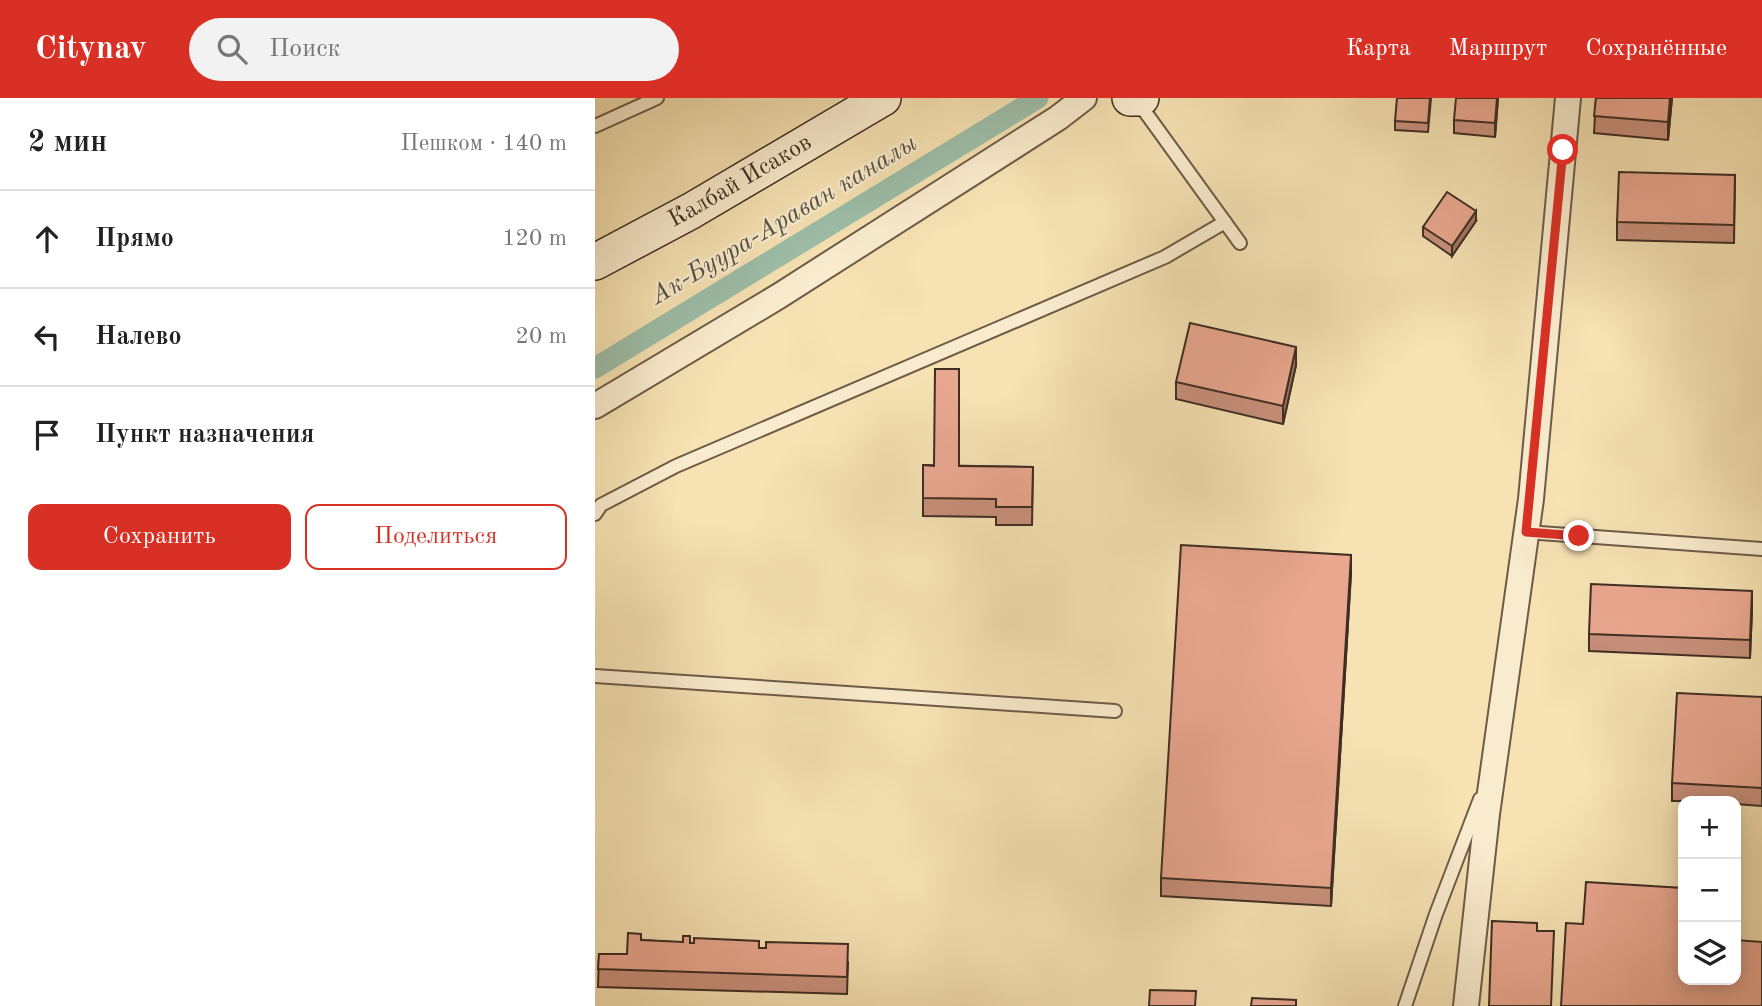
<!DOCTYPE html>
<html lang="ru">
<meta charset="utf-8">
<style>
:root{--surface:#fff;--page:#f2f2f2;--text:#222;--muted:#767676;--line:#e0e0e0;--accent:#d93025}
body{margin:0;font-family:"Old Standard TT",serif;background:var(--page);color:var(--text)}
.controls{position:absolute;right:21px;bottom:21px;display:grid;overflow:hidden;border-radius:14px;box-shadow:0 4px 18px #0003}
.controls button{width:63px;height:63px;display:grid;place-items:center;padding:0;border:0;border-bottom:2px solid var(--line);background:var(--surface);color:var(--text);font:35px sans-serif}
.stop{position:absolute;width:21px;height:21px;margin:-16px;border:5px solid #d93025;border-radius:50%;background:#fff}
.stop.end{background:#d93025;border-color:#fff;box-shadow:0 2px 7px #0008}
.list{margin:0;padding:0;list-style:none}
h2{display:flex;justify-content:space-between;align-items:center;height:91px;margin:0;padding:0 28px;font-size:30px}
h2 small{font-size:23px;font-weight:400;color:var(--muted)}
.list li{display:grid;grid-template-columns:46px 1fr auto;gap:21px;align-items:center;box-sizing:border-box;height:98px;padding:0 28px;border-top:2px solid var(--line)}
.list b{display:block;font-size:26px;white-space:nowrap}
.list em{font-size:23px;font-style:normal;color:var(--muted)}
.actions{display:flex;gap:14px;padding:21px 28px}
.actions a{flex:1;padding:16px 0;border:2px solid var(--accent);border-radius:14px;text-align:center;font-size:24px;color:var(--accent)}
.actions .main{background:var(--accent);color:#fff}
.icon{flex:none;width:38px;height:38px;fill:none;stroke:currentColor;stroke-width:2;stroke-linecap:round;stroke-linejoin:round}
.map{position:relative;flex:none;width:1167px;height:908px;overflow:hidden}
header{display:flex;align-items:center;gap:42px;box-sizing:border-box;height:98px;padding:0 35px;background:var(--accent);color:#fff}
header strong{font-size:33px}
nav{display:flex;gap:38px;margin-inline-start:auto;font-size:24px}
.search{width:490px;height:63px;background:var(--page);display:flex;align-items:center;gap:18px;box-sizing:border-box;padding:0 24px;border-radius:38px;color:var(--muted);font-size:26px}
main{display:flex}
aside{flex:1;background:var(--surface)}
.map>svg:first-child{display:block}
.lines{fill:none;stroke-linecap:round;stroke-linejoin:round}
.canal{stroke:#9dbea9;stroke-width:21}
.lane-casing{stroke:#6d5b47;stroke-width:16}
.street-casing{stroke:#6d5b47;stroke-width:28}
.secondary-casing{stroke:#3f2e23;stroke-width:38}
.lane{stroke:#f9ecce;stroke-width:12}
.street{stroke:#f9ecce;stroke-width:24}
.secondary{stroke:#f9ecce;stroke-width:35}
.wall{fill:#c8907b;stroke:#3f2e23;stroke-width:2}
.shaded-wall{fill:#a37564;stroke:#3f2e23;stroke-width:2}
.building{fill:#e9a78f;stroke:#3f2e23;stroke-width:2}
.route{stroke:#d93025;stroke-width:9}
.labels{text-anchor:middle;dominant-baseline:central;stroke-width:5;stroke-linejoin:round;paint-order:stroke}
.street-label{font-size:24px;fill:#3f2e23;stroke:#f9ecce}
.water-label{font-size:26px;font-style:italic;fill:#565244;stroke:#f9ecce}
</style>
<header>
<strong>Citynav</strong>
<div class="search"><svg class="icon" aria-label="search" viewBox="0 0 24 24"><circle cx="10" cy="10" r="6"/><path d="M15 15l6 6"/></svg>Поиск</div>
<nav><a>Карта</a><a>Маршрут</a><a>Сохранённые</a></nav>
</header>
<main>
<aside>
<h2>2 мин<small>Пешком · 140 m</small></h2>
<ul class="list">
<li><svg class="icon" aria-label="ahead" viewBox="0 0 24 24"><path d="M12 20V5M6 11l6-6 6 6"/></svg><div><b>Прямо</b></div><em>120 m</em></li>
<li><svg class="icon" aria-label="left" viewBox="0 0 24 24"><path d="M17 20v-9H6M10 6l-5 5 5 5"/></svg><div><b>Налево</b></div><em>20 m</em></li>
<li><svg class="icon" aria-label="arrive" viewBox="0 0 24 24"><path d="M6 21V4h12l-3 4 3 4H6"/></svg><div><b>Пункт назначения</b></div></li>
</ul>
<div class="actions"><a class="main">Сохранить</a><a>Поделиться</a></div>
</aside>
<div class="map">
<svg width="1167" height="908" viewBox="0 0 1167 908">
<rect width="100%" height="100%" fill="#f6e2b3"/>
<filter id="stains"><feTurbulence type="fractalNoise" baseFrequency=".00286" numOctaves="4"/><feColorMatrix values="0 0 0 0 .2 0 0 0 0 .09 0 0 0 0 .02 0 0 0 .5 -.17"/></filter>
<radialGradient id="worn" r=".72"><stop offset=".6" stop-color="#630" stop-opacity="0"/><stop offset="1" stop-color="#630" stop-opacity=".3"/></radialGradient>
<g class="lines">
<!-- canal -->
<polyline class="canal" points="0,270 443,0"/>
<defs>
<g id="lane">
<polyline points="543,4 645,145"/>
<polyline points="0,28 62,0"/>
<polyline points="0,416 6,407 81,368 570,159 630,124"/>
<polyline points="931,434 1167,451"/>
<polyline points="0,578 520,613"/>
<polyline points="810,908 841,816 885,701"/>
</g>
<g id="street">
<polyline points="0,308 184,198 463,20 489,0"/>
<polyline points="871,908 892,716 936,401 973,0"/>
</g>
<g id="secondary">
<polyline points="535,0 546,0"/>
<path id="s1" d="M0 164 96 113 288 0"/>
</g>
</defs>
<!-- lane casing -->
<use href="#lane" class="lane-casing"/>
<!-- street casing -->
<use href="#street" class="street-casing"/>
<!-- secondary casing -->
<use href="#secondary" class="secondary-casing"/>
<!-- lane -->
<use href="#lane" class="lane"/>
<!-- street -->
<use href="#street" class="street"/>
<!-- secondary -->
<use href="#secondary" class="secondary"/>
</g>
<!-- wall -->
<g class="wall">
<polygon points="836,0 833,34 800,32 800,23"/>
<polygon points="903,0 900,39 859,35 859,22"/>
<polygon points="1001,0 1077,0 1073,42 999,35"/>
<polygon points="1140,77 1139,145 1022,142 1022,124"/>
<polygon points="881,123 857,158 828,138 828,129"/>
<polygon points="701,267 688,326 581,301 581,284"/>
<polygon points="328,367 438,369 437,427 401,427 401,419 328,418"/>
<polygon points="756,475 736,808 566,798 566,780"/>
<polygon points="1157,511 1155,560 994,553 994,536"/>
<polygon points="1167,599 1167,708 1141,706 1141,703 1077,703 1077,685"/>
<polygon points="46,842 95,845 164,850 253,864 252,896 3,889 4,856 32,856"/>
</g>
<!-- shaded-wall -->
<g class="shaded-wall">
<polygon points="902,0 903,0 900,39 900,25"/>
<polygon points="1075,0 1077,0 1073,42 1073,24"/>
<polygon points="881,113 881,123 857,158 857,148"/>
<polygon points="701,249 701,267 688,326 688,308"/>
<polygon points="756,457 756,475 736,808 736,790"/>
<polygon points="1157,493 1157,511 1155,560 1155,542"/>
</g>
<!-- building -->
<g class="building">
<polygon points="802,0 835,0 833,25 800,23"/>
<polygon points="861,0 902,0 900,25 859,22"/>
<polygon points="1001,0 1075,0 1073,24 999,18"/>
<polygon points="1024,74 1140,77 1139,127 1022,124"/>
<polygon points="852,94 881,113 857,148 828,129"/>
<polygon points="595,225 701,249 688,308 581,284"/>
<polygon points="340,271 364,271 364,368 438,369 437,409 401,409 401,401 328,400 328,367 339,368"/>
<polygon points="586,447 756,457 736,790 566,780"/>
<polygon points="996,486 1157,493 1155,542 994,536"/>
<polygon points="1082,595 1167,599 1167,690 1077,685"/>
<polygon points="991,784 1088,790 1088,882 1141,882 1141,842 1167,844 1167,908 966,908 971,825 988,826"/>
<polygon points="897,823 942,825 942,833 959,833 956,908 894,908"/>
<polygon points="33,835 46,836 46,842 88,844 88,838 95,838 95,845 99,845 99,840 164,843 164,850 171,850 171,844 253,846 252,879 3,871 4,856 32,856"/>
<polygon points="555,892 601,893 600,908 554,908"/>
<polygon points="657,900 701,902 701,908 656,908"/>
</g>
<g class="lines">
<!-- route -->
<polyline class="route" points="968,52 931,434 984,438"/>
</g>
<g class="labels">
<!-- street labels -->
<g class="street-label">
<text stroke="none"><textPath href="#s1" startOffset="166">Калбай Исаков</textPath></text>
</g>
<!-- water labels -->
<g class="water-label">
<text transform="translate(189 122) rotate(-31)">Ак-Буура-Араван каналы</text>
</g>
</g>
<rect width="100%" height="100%" filter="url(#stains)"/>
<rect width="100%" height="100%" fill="url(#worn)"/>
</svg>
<div class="controls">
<button>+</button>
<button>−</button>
<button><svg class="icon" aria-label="layers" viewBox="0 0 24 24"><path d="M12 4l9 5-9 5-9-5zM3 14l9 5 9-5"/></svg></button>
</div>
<div class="stop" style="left:968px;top:52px"></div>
<div class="stop end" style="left:984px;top:438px"></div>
</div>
</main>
